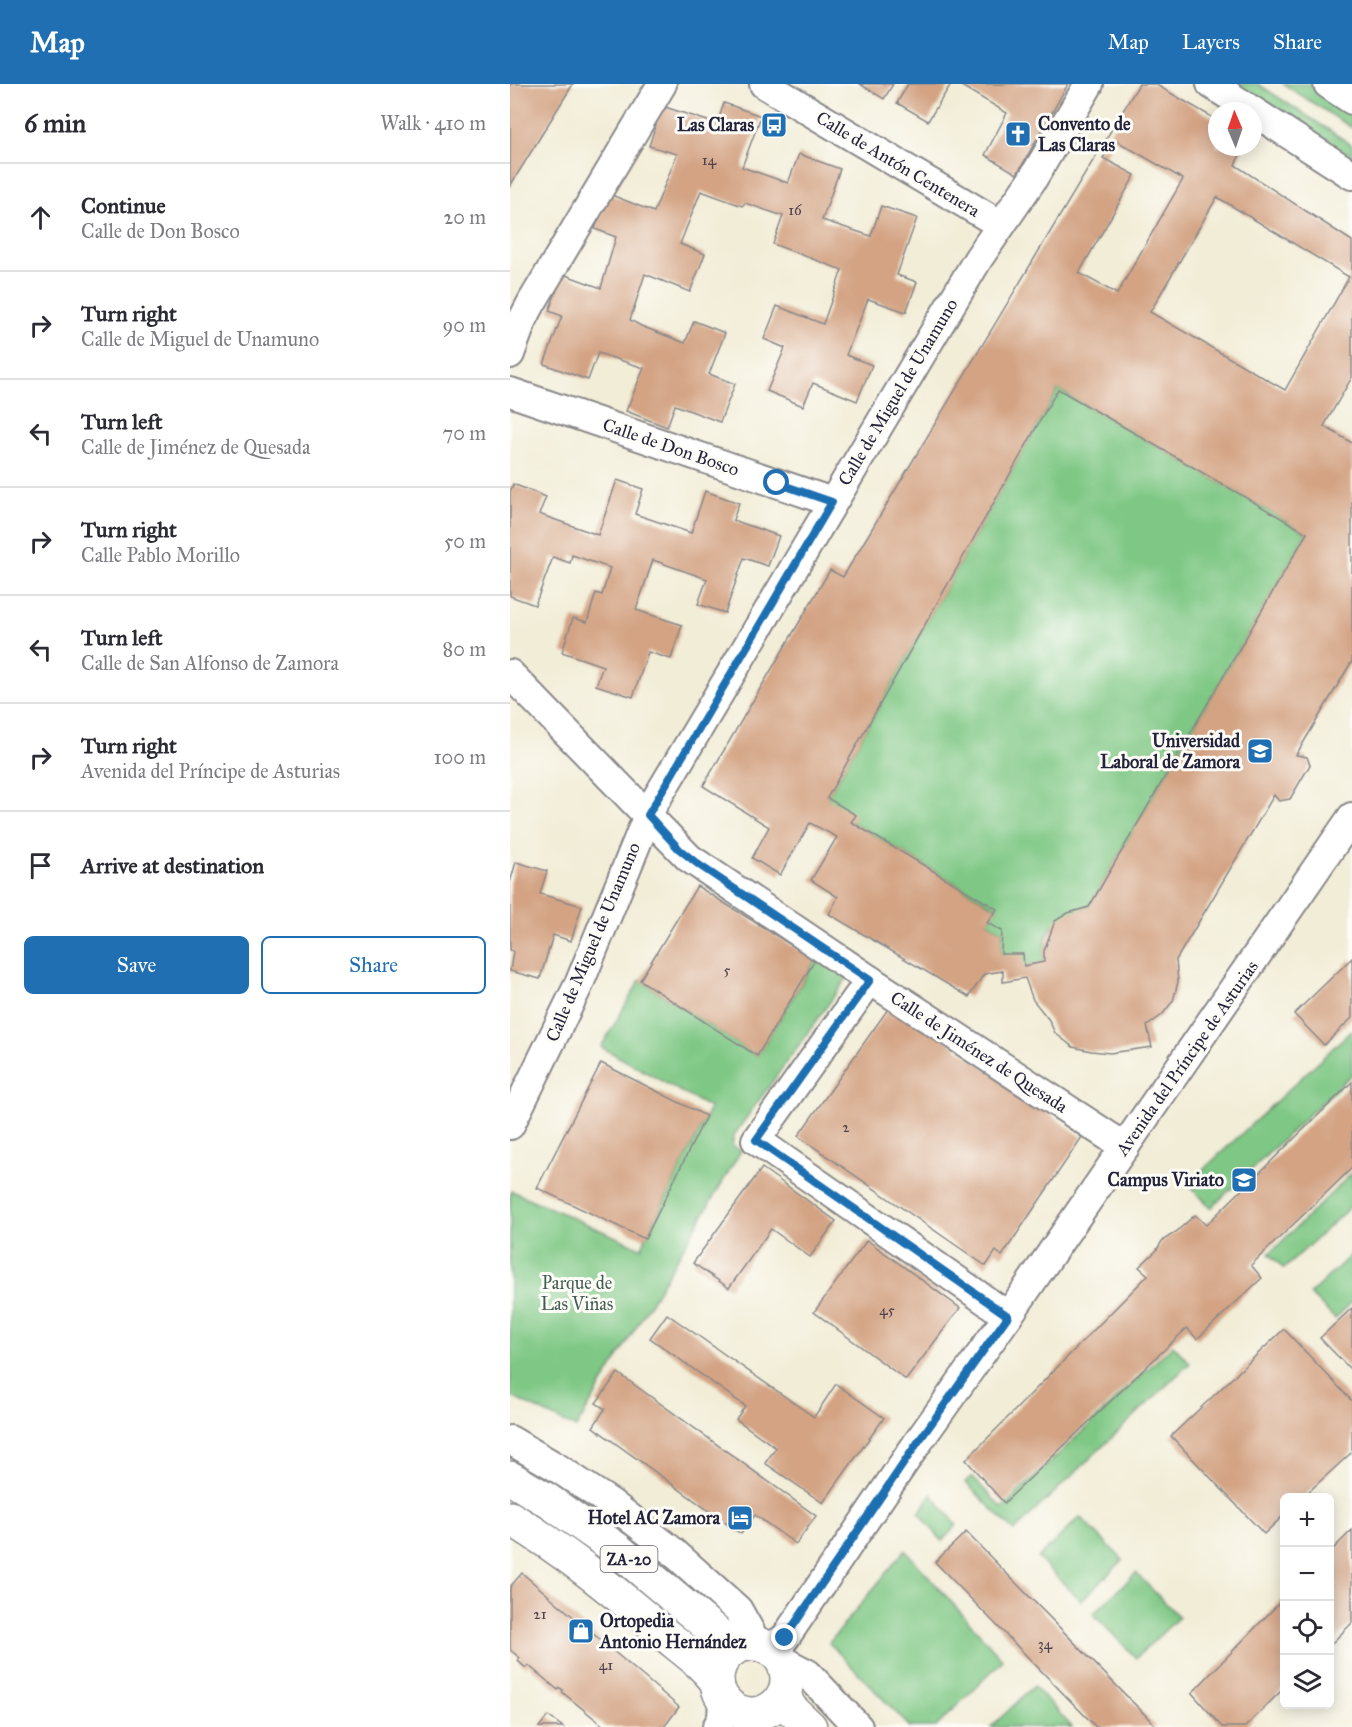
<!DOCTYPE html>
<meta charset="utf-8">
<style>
:root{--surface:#fff;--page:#f7f7f7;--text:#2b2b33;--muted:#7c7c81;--line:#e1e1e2;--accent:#1f6fb2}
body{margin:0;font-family:"IM FELL Great Primer",serif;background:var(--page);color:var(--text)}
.controls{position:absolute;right:18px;bottom:18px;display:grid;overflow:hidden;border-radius:9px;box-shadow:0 3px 15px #0003}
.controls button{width:54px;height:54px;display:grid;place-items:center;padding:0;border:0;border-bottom:2px solid var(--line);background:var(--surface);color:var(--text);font:30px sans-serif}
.compass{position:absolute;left:698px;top:18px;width:54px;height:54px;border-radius:50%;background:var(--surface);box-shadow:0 3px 15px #0003;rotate:358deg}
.stop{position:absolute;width:18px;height:18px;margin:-14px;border:4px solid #1f6fb2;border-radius:50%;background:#fff}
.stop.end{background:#1f6fb2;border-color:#fff;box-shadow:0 2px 6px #0008}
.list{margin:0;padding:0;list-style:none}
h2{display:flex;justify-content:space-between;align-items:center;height:78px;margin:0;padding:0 24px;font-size:26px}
h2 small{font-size:20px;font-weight:400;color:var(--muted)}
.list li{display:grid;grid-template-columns:39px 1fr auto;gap:18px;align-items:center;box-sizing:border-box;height:108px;padding:0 24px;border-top:2px solid var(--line)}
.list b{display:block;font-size:22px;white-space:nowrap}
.list p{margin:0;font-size:20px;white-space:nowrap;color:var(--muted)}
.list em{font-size:20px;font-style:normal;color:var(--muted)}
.actions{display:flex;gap:12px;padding:18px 24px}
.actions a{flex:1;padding:14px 0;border:2px solid var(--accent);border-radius:9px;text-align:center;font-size:21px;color:var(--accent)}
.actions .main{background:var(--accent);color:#fff}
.icon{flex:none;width:33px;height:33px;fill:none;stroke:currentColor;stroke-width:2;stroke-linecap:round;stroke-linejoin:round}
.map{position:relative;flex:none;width:842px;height:1643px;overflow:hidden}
header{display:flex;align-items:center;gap:36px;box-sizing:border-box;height:84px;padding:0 30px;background:var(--accent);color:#fff}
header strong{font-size:28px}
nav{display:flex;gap:33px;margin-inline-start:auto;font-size:21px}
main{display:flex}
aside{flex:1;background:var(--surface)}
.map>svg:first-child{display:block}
.green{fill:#7ec784;stroke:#507460;stroke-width:1.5}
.building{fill:#d3a383;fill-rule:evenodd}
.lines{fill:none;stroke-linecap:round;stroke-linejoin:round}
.street-casing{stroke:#8a8889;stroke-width:32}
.highway-casing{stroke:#8a8889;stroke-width:36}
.street{stroke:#fff;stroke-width:28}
.highway{stroke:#fff;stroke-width:33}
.route{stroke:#1f6fb2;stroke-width:8}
.labels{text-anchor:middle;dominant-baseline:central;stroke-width:6;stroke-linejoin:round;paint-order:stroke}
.number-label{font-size:15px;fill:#4e424d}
.shield{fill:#fdfcf7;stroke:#646373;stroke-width:1.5}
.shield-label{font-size:16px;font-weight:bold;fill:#22223b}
.poi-label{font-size:18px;font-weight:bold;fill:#22223b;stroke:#fdfcf7;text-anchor:end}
.street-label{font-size:18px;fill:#22223b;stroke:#fdfcf7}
.park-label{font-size:18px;fill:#425c55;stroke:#fdfcf7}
</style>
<header>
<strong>Map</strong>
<nav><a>Map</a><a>Layers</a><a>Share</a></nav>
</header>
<main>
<aside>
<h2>6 min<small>Walk · 410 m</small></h2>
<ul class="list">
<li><svg class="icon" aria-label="ahead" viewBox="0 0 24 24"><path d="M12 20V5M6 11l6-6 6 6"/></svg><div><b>Continue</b><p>Calle de Don Bosco</p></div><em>20 m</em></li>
<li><svg class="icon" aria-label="right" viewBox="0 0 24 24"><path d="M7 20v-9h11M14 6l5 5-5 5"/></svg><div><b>Turn right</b><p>Calle de Miguel de Unamuno</p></div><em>90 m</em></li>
<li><svg class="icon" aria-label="left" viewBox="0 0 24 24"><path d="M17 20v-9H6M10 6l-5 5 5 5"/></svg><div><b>Turn left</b><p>Calle de Jiménez de Quesada</p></div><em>70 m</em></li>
<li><svg class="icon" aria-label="right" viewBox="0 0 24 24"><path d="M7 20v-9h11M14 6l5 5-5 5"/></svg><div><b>Turn right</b><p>Calle Pablo Morillo</p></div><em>50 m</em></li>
<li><svg class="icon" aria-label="left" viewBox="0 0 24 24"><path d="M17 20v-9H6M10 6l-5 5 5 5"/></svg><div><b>Turn left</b><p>Calle de San Alfonso de Zamora</p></div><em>80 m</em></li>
<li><svg class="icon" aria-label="right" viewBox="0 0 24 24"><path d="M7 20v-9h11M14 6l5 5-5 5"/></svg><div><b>Turn right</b><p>Avenida del Príncipe de Asturias</p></div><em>100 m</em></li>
<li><svg class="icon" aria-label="arrive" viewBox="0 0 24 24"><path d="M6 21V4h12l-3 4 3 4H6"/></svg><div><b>Arrive at destination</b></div></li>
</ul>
<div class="actions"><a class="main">Save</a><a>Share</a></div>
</aside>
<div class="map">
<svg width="842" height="1643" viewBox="0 0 842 1643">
<rect width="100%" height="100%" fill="#fdfcf7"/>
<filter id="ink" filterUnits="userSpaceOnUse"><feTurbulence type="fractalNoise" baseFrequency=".0167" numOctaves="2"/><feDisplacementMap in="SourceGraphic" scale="12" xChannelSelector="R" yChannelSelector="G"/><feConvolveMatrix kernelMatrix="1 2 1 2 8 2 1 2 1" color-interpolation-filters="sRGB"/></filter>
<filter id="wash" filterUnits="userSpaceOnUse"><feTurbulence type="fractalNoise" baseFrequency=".008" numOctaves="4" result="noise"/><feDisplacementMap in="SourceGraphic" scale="24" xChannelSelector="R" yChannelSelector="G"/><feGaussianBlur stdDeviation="1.35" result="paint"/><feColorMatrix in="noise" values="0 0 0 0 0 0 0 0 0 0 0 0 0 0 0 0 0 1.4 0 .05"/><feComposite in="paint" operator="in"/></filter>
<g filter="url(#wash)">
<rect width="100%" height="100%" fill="#f2edd7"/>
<!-- green -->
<g class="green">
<polygon points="722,0 748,0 842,61 842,77"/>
<polygon points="773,0 801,0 842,27 842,44"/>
<path d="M548 305 797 449 579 823C547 832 533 842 534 878L514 882 491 870 492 847 477 839 487 824 341 738 317 714Z"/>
<polygon points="310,869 340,890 224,1051 222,1061 231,1067 66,1344 0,1312 0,1111 2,1107 131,1164 200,1024 91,963 130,896 247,972"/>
<polygon points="842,946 842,990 701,1124 678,1100"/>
<polygon points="842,1089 842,1121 774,1185 759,1170"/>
<polygon points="842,1170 842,1218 825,1235 800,1210"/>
<polygon points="663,1261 680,1279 504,1447 455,1398 462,1392 492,1424"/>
<polygon points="421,1410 447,1441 432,1457 409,1429"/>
<polygon points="570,1433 613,1476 571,1517 528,1474"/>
<polygon points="395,1466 493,1576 426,1643 400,1643 319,1559"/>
<polygon points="626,1489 669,1533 626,1574 583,1530"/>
<polygon points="524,1602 562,1643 481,1643"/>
</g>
<g id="blocks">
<!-- building -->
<g class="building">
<polygon points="0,0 63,0 0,102"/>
<polygon points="350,0 383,0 374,15"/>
<polygon points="398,0 441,0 418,37 387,19"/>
<polygon points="448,0 558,0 507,90 475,71 497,29"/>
<path d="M629 0H645L707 36V63H734L725 81 842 157V293L814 342 842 359V577L786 671 797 673 800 681 780 715 769 717 764 711 666 876 668 898 663 917 652 931 637 942 642 963 600 969 581 967 563 963 545 949 539 936 523 916 515 894 493 898V887L474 890 459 913 319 830 328 813 301 796 327 753 300 739 270 791 242 774 259 743 193 702 320 486 333 493ZM605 56 673 95 607 210 569 189 625 91 593 74ZM707 113 839 193 775 306 640 228ZM548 305 797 449 579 823 558 829 545 837 534 867V878L514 882 513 870H491L492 847 477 839 487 825 341 738 346 731 317 714Z"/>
<polygon points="214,19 251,32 232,83 278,99 289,70 330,85 312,136 361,152 371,122 407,134 387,191 407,198 396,228 358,215 336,271 362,281 347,317 303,299 293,322 257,307 275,264 254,255 267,222 313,240 332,186 263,160 273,132 235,119 232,122 191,107 170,160 195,170 180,208 135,190 120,236 131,242 175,259 184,237 215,249 199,290 225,300 210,338 165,321 157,343 116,327 134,284 88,269 78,296 34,280 52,232 39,227 53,190 91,204 106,153 85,145 99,110 144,128 167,70 139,62 152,22 207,40"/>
<polygon points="107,396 133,405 125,430 181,449 195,407 229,419 223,436 269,452 258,482 234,474 215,529 188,520 197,495 143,476 126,526 172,541 161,575 138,568 123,613 86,601 93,582 52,568 63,534 77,538 86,509 92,511 100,484 62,471 60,479 43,473 25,521 0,512 0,408 3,400 36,413 29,430 88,451"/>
<polygon points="6,778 37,787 30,810 72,822 61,857 43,851 30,895 0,887 3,867 0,866 0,799"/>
<polygon points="187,802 305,876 247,972 130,896"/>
<polygon points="842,874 842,934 814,961 784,930"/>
<polygon points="383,918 572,1053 492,1172 486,1167 476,1182 288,1052"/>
<polygon points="91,979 196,1032 135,1155 27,1104"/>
<polygon points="842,998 842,1084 741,1181 752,1194 687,1255 677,1244 494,1419 456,1376 638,1191 629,1183 646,1167 652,1157 666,1148 685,1131 696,1141"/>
<polygon points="252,1084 326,1137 300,1173 261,1145 219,1204 183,1179"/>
<polygon points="357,1156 450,1224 396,1296 304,1228"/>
<polygon points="842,1224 842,1287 810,1254"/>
<polygon points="157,1230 304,1333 326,1300 374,1334 313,1419 255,1379 266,1364 226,1335 235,1322 140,1254"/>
<polygon points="774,1245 842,1317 842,1368 793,1413 774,1413 774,1431 754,1450 661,1352"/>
<polygon points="108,1289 306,1432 286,1460 245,1431 231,1450 83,1343 95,1325 86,1319"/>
<polygon points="842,1446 842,1539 820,1561 820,1468"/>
<polygon points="456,1448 645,1641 644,1643 586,1643 425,1478"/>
<polygon points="12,1489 169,1623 154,1643 95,1643 52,1608 53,1606 50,1604 48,1606 18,1581 16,1584 8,1577 10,1574 0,1566 0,1503"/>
<polygon points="774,1514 774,1604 735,1643 712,1643 682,1609"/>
<polygon points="38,1632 53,1643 29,1643"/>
</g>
</g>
</g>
<g filter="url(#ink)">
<use href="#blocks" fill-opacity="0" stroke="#8a8889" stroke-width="1.5"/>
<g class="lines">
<defs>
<g id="street">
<polyline points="254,0 491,141"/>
<polyline points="701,0 842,91"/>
<polyline points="818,0 842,16"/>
<polyline points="0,270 12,237 22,218 152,0"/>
<polyline points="0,308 322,418"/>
<polyline points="0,590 179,774 360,896 615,1063"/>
<polyline points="360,896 246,1056 498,1232"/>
<polyline points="0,1041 69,900 141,724 468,175 522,96 579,0"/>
<polyline points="0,1356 46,1383 102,1420 161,1466 228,1526 247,1560"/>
<polyline points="260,1564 275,1554 406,1361 498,1232 842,733"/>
<polyline points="273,1577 298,1590 348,1643"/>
<polyline points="207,1643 212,1634 213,1616"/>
</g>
<g id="highway">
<polyline points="0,1394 37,1416 108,1466 217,1558 232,1561"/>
<path d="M0 1434C55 1467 104 1507 152 1548 171 1564 192 1578 207 1598"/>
<circle cx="242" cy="1595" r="35"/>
<polyline points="274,1610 279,1623 300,1643"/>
</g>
</defs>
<!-- street casing -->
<use href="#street" class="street-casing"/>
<!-- highway casing -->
<use href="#highway" class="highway-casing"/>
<!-- street -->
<use href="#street" class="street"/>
<!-- highway -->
<use href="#highway" class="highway"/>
</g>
</g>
<g class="lines" filter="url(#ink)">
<!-- route -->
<polyline class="route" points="267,399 322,418 138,731 169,765 189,781 360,896 246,1056 498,1232 406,1361 275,1554"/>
</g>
<!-- icons -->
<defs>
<symbol id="bus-square" viewBox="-11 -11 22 22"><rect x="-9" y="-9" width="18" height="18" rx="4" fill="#1f6fb2" stroke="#fdfcf7"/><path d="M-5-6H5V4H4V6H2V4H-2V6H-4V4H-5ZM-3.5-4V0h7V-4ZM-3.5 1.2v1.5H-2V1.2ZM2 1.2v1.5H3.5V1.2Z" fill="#fff"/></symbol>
<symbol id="church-square" viewBox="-11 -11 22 22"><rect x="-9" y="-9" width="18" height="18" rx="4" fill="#1f6fb2" stroke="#fdfcf7"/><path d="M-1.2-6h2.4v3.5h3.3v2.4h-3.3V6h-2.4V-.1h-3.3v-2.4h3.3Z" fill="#fff"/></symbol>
<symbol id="university-square" viewBox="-11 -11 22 22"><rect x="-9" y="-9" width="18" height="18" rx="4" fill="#1f6fb2" stroke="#fdfcf7"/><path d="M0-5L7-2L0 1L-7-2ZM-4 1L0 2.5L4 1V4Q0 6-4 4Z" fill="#fff"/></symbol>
<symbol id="hotel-square" viewBox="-11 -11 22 22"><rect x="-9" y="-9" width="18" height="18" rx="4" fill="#1f6fb2" stroke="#fdfcf7"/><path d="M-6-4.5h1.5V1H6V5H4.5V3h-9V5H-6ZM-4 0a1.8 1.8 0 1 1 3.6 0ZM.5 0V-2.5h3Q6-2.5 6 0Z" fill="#fff"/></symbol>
<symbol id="shop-square" viewBox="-11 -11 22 22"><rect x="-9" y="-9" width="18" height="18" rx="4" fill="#1f6fb2" stroke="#fdfcf7"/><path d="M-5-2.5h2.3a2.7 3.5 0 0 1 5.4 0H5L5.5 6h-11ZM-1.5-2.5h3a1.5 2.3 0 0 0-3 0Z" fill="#fff"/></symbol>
</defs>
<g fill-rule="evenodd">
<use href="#bus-square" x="249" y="26" width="30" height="30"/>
<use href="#church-square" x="493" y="35" width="30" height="30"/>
<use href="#university-square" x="735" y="652" width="30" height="30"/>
<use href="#university-square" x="719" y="1081" width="30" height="30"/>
<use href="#hotel-square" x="215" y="1419" width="30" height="30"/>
<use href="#shop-square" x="56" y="1532" width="30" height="30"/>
</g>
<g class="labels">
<!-- number labels -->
<g class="number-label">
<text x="199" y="76">14</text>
<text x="285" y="126">16</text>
<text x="217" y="886">5</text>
<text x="336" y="1043">2</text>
<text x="377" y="1226">45</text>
<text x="30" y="1530">21</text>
<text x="535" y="1560">34</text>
<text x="96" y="1581">41</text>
</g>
<!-- shield labels -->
<rect class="shield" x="90.5" y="1462" width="57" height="26" rx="4.5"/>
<g class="shield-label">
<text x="119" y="1475">ZA-20</text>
</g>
<!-- poi labels -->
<g class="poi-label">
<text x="528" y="40" text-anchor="start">Convento de<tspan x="528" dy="21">Las Claras</tspan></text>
<text x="244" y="41">Las Claras</text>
<text x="730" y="657">Universidad<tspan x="730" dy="21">Laboral de Zamora</tspan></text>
<text x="714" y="1096">Campus Viriato</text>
<text x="210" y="1434">Hotel AC Zamora</text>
<text x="90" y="1537" text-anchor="start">Ortopedia<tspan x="90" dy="21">Antonio Hernández</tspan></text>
</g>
<!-- street labels -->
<g class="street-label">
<text transform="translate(388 80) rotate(31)">Calle de Antón Centenera</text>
<text transform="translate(388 308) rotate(-59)">Calle de Miguel de Unamuno</text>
<text transform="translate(161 363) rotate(19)">Calle de Don Bosco</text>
<text transform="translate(83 858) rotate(-67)">Calle de Miguel de Unamuno</text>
<text transform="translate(469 968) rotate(33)">Calle de Jiménez de Quesada</text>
<text transform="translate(677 974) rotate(-55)">Avenida del Príncipe de Asturias</text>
</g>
<!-- park labels -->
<g class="park-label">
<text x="67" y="1199">Parque de<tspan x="67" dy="21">Las Viñas</tspan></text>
</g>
</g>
</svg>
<div class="controls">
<button>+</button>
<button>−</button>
<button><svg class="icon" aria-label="locate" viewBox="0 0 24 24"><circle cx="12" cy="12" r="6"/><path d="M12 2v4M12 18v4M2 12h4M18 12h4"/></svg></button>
<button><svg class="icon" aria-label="layers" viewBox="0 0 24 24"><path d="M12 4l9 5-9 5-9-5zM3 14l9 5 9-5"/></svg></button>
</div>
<svg class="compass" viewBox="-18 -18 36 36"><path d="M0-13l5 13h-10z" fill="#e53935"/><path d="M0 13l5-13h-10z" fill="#7c7c81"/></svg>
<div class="stop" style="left:267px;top:399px"></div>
<div class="stop end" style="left:275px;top:1554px"></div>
</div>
</main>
